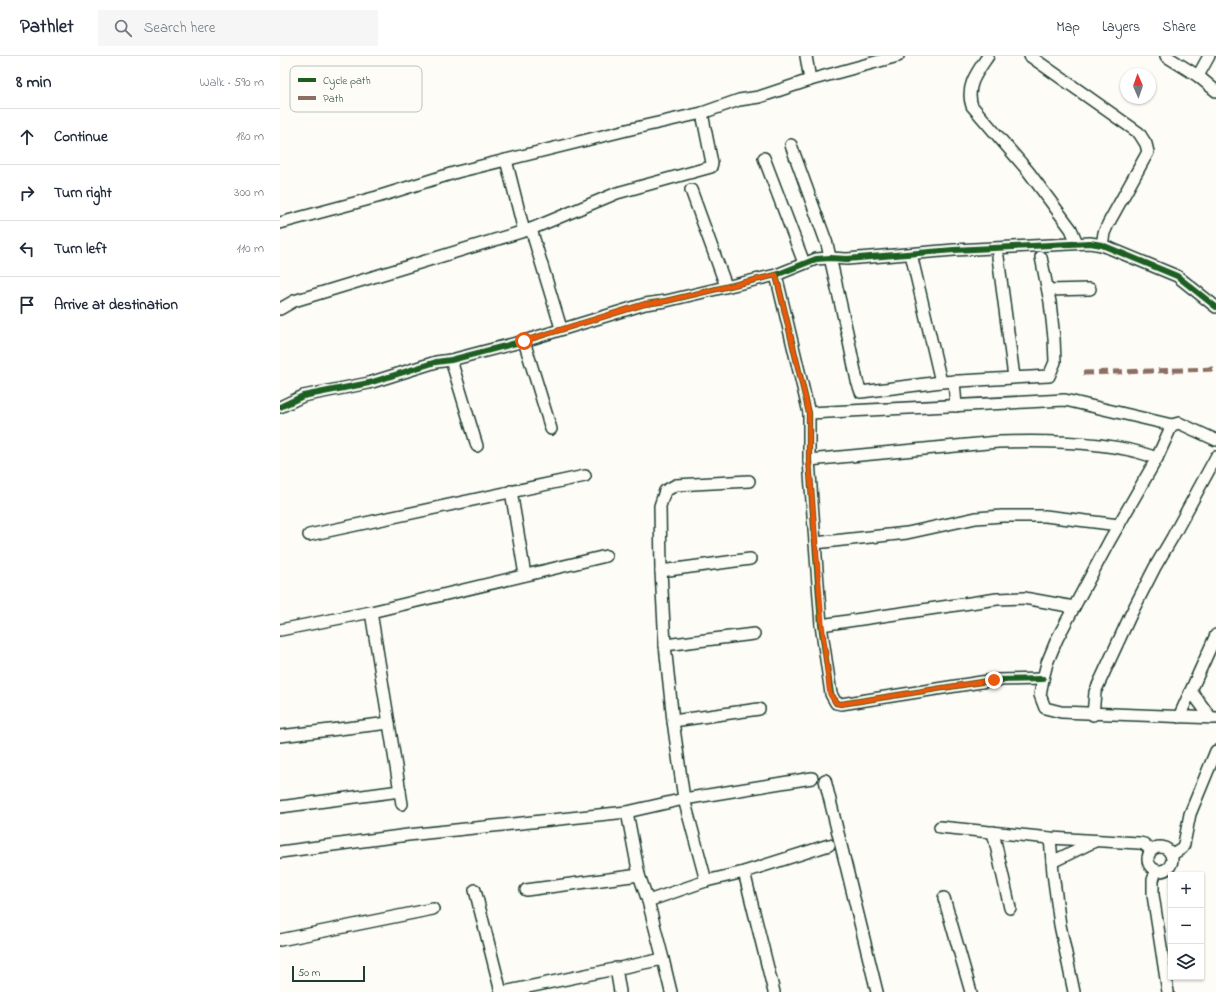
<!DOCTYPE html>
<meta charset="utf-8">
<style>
:root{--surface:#fff;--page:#f6f6f7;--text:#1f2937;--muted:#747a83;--line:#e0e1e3}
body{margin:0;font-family:"Indie Flower",sans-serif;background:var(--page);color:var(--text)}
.controls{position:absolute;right:12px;bottom:12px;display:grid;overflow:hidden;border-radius:0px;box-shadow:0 1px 3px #0004}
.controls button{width:36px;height:36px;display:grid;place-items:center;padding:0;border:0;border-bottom:1px solid var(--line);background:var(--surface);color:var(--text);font:20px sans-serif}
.compass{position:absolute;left:840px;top:12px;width:36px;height:36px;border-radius:50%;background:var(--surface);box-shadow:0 1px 3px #0004;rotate:358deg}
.scale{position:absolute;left:12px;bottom:10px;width:73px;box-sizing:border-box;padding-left:4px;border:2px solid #1f3d34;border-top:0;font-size:11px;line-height:14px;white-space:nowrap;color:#1f3d34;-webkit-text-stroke:3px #fdfcf7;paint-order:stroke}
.stop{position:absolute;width:12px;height:12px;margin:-9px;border:3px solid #ea580c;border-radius:50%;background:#fff}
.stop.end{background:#ea580c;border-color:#fff;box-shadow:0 1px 4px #0008}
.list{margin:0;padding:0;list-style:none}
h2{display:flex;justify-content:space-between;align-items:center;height:52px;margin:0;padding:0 16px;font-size:17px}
h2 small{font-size:13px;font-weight:400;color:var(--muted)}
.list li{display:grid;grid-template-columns:26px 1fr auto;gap:12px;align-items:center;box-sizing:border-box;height:56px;padding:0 16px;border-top:1px solid var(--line)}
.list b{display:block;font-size:15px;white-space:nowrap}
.list em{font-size:13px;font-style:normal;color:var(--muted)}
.icon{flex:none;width:22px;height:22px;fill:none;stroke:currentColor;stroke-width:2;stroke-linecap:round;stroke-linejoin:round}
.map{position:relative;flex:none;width:936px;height:936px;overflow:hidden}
header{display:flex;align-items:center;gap:24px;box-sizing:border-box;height:56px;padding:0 20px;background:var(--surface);border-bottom:1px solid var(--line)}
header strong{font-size:19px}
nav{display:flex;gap:22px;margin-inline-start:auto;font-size:14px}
.search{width:280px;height:36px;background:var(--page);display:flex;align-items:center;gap:10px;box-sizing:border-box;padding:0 14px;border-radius:0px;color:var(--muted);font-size:15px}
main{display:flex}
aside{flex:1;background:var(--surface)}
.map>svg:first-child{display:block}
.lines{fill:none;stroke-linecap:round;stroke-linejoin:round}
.minor-casing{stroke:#1f3d34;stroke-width:14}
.minor{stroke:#fdfcf7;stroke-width:11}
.quiet{stroke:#8d6e63;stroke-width:5;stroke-dasharray:10 5;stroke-linecap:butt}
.cycleway-casing{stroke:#fdfcf7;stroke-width:8}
.cycleway{stroke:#1b5e20;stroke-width:6}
.route{stroke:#ea580c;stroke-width:5}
.key{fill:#fdfcf7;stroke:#bac3bc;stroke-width:1}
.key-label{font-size:11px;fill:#1f3d34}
</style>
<header>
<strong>Pathlet</strong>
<div class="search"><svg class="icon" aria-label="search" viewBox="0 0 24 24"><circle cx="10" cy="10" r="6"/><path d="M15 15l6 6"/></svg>Search here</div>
<nav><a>Map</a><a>Layers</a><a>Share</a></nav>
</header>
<main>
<aside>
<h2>8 min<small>Walk · 590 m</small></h2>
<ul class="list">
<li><svg class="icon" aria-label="ahead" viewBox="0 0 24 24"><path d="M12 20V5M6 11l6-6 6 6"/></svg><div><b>Continue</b></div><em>180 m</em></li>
<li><svg class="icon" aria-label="right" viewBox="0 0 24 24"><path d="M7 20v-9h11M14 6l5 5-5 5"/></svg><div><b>Turn right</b></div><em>300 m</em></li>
<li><svg class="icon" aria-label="left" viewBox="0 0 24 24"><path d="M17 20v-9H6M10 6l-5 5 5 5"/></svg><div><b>Turn left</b></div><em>110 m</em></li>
<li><svg class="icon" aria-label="arrive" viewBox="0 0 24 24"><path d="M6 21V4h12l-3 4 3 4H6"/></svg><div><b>Arrive at destination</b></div></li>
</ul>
</aside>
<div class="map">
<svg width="936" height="936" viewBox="0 0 936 936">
<rect width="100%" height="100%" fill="#fdfcf7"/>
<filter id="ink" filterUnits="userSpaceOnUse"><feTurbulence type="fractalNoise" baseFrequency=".025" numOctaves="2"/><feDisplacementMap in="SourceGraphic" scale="8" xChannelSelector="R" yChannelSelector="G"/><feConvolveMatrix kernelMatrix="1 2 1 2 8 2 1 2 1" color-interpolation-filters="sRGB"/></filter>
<g filter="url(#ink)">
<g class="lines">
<defs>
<g id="minor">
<polyline points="526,0 530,24"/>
<path d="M708 0C698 15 685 30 692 50L748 115 791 173 797 187"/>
<polyline points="750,0 859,77 866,88 868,96 828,168 824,177 822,189"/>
<polyline points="886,0 918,20 936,35"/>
<polyline points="918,20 929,0"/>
<polyline points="511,89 547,188 567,276 577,325 581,336 661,326 769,320 775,306 774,282 770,246 761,201"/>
<polyline points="484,102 524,207"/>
<polyline points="226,104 244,175"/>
<polyline points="411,134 446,230"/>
<polyline points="0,167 97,141 177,116 351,73 422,57 459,44 479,41 530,24 618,0"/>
<polyline points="631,198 661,326"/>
<polyline points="718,201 734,321"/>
<polyline points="496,219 529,357 529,404 541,569 551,638 556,647 561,648 714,624 763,623"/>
<polyline points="768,234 810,233"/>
<polyline points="0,253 14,245 251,173"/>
<polyline points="281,272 251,173 337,137 431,111 432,107 422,57"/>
<polyline points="244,285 271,373"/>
<polyline points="171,304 197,390"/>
<polyline points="674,325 676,350"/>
<polyline points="0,351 23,340 89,327 156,306 171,304 244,285 365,248 386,245 496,219 536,203 550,202 567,203 674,194 810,187 822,189 897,220 936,251"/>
<polyline points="529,357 785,344 892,369 899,367 936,384"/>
<polyline points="892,369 877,402 830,484 777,583 767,607 763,623 760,639 765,652 781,656 936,662"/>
<path d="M529 404 718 386C761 385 808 385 850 394 859 396 868 399 877 402"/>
<polyline points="231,435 245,519"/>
<polyline points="29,479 305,420"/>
<polyline points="535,487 627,477 696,462 722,460 765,460 839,469"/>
<polyline points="381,515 470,503"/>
<polyline points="91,556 122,748"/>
<polyline points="541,569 717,543 744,542 794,551"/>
<polyline points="0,574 91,556 326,500"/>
<polyline points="385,589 474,578"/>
<polyline points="911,635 931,662"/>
<polyline points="813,659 815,636 851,558 875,511 892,482 936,401"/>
<polyline points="899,661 936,579"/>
<polyline points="393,665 479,653"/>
<polyline points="0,680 109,667"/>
<polyline points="545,724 597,936"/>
<polyline points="0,751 120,735"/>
<polyline points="347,756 359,819 368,845 383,903"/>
<polyline points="660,771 770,782 859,787 864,788 871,794"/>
<polyline points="713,776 730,852"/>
<polyline points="770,782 773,817 780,869 794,936"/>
<circle cx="880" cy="803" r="12"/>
<polyline points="0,796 128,779 347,756 404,743 532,722"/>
<polyline points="891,799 902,792 904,788 910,758 936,695"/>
<polyline points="772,806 815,785"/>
<polyline points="876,815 873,824 873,839 888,936"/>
<polyline points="464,816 494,936"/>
<polyline points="426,825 404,743 393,665 385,589 381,515 380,450 385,435 396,429 469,425"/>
<polyline points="195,834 221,936"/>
<polyline points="246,834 359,819"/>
<polyline points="664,842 691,936"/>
<polyline points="368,845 426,825 464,816 549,789"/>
<polyline points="0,884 153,853"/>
<polyline points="336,912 340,936"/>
<polyline points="224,936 383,903 391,936"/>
</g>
</defs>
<!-- minor casing -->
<use href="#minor" class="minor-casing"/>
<!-- minor -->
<use href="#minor" class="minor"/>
<!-- quiet -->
<polyline class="quiet" points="803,317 936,313"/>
<defs>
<g id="cycleway">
<polyline points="496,219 529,357 529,404 541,569 551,638 556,647 561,648 714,624 763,623"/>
<polyline points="0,351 23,340 89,327 156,306 171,304 244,285 365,248 386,245 496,219 536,203 550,202 567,203 674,194 810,187 822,189 897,220 936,251"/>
</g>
</defs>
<!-- cycleway casing -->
<use href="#cycleway" class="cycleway-casing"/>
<!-- cycleway -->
<use href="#cycleway" class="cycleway"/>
</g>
</g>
<g class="lines" filter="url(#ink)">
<!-- route -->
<polyline class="route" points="244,285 365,248 386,245 496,219 529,357 529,404 542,569 550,638 556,647 561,648 714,624"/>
</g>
<!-- legend -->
<rect x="10" y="10" width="132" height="46" rx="6" class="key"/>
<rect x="18" y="22" width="18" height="4" fill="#1b5e20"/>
<rect x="18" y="40" width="18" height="4" fill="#8d6e63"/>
<g class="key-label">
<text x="43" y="28">Cycle path</text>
<text x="43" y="46">Path</text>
</g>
</svg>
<div class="controls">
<button>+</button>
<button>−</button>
<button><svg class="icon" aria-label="layers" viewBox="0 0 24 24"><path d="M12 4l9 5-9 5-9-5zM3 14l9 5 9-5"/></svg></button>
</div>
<svg class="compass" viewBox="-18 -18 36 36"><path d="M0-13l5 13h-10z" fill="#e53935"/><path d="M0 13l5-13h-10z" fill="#747a83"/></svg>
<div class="scale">50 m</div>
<div class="stop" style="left:244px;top:285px"></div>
<div class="stop end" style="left:714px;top:624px"></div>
</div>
</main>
